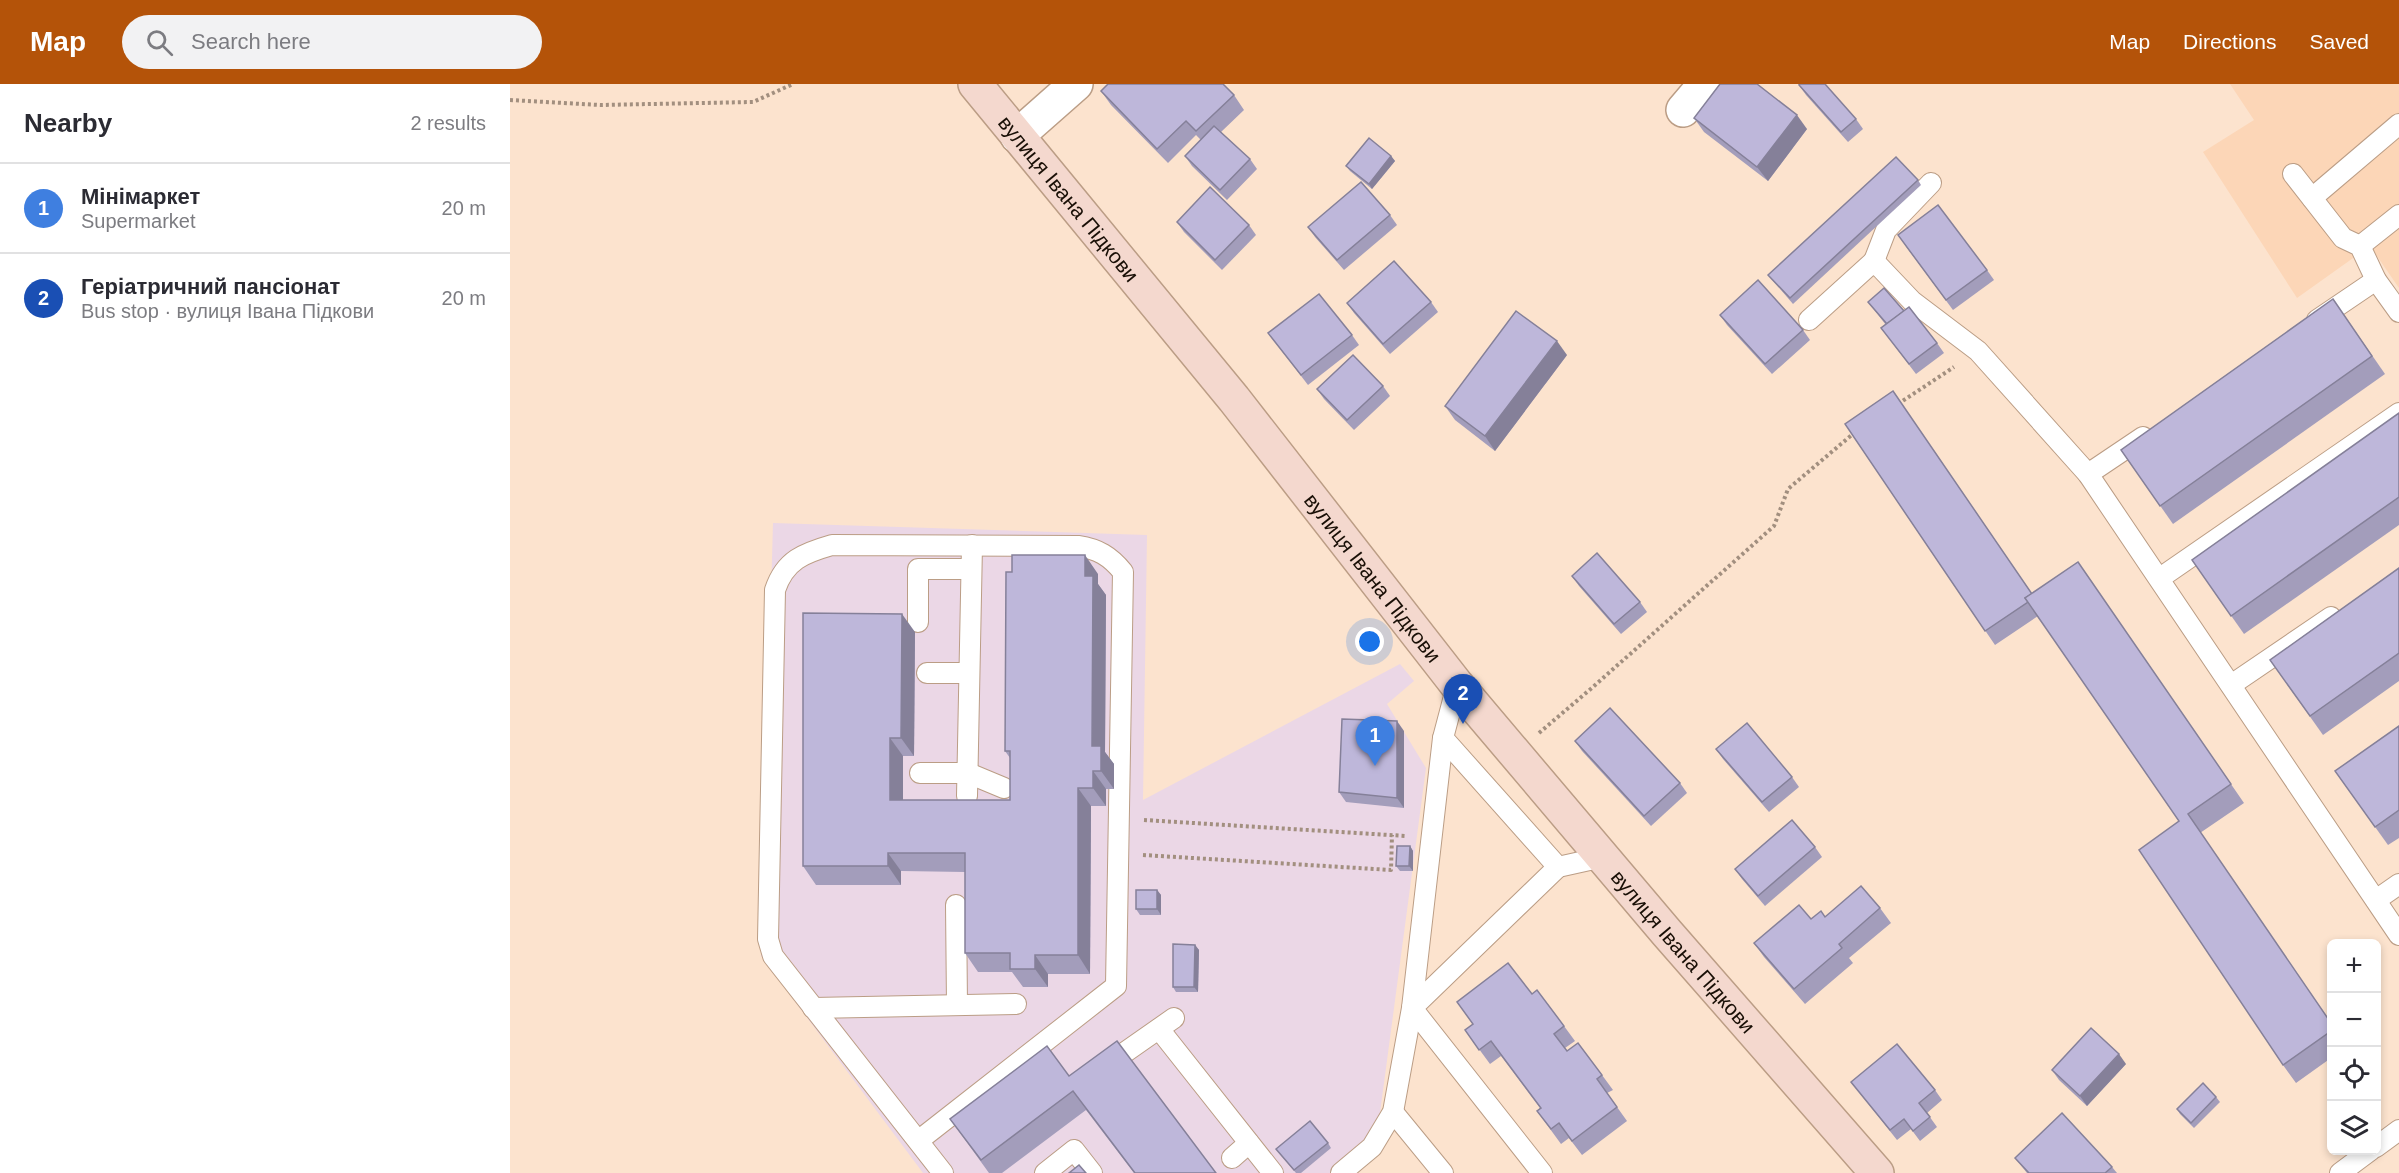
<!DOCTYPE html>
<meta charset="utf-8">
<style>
:root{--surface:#fff;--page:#f2f2f3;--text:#2b2b33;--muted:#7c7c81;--line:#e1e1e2;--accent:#b45309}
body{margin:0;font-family:Helvetica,sans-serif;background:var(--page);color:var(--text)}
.controls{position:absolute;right:18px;bottom:18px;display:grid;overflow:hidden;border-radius:9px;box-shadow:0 3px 9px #0003}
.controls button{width:54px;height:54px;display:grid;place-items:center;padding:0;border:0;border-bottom:2px solid var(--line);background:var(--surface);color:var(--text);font:30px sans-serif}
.you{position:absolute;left:860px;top:558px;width:21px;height:21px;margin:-15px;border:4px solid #fff;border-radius:50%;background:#1a73e8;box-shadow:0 0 0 9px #1a73e833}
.badge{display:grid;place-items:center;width:39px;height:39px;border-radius:50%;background:var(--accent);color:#fff;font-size:20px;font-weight:700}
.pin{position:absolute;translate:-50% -50px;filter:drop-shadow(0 2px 3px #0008)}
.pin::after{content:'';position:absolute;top:32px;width:21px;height:18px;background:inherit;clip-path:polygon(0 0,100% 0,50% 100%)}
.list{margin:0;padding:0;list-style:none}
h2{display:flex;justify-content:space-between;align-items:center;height:78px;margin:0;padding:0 24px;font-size:26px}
h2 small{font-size:20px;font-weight:400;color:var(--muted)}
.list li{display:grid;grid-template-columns:39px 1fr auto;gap:18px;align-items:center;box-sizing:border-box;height:90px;padding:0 24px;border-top:2px solid var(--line)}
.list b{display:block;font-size:22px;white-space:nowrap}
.list p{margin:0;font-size:20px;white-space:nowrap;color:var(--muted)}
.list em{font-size:20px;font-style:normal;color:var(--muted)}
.icon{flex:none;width:33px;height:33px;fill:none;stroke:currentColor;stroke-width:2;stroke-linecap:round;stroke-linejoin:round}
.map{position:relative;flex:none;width:1889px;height:1089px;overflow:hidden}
header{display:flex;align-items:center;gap:36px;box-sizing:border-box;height:84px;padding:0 30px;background:var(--accent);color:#fff}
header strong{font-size:28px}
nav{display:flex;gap:33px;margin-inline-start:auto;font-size:21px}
.search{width:420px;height:54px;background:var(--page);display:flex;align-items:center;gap:15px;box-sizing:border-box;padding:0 21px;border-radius:33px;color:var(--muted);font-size:22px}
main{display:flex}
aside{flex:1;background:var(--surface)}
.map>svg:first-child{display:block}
.built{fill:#fcd6b7}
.medical{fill:#ebd7e6}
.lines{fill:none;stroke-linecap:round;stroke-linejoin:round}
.lane-casing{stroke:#bb9d85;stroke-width:22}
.street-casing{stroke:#bb9d85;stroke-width:36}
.secondary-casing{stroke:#bb9d85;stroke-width:36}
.path{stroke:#a28f7f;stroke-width:4;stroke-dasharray:3 3;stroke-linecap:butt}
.lane{stroke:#fff;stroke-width:20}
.street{stroke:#fff;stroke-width:33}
.secondary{stroke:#f4d8ce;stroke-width:33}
.wall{fill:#a39dbb}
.shaded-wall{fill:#858099}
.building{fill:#beb7da;stroke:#858099;stroke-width:1.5}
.labels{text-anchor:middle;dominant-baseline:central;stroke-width:4.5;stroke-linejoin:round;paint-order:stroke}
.street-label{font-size:21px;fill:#190f06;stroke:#fce3ce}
</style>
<header>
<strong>Map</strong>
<div class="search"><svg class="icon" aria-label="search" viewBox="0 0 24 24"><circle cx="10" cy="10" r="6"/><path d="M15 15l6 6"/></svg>Search here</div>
<nav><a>Map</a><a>Directions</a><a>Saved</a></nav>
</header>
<main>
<aside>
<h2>Nearby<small>2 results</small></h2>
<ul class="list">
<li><span class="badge" style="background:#3f7fe0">1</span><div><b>Мінімаркет</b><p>Supermarket</p></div><em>20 m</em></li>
<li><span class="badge" style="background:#1a4fb4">2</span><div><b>Геріатричний пансіонат</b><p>Bus stop · вулиця Івана Підкови</p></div><em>20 m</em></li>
</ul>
</aside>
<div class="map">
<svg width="1889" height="1089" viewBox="0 0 1889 1089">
<rect width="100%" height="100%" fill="#fce3ce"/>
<!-- built -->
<polygon class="built" points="1720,0 1889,0 1889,204 1860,162 1787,214 1693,68 1744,36"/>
<!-- medical -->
<polygon class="medical" points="263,439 637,451 633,716 890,580 904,597 877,620 916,684 864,1074 847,1089 413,1089 251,872"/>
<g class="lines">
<defs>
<g id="lane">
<polyline points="1783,90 1833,154 1850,162 1866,196 1889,228"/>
<polyline points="1802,114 1889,40"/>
<polyline points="1850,162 1889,131"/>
<polyline points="1364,177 1376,146 1421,99"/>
<polyline points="1299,236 1364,177 1402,217 1468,267 1578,390 1889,851"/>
<polyline points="1807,236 1866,196"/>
<polyline points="1578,390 1633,353"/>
<polyline points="1650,494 1889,329"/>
<polyline points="408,538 408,485 461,485"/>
<polyline points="417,589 459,589"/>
<polyline points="947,601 933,654 1048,783 1093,773"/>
<polyline points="1721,601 1821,533"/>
<polyline points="410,689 458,689 494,704"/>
<polyline points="457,712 462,461"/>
<polyline points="1866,816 1889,800"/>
<polyline points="446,821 447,921"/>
<polyline points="303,924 506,920"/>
<polyline points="649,945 763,1089"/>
<polyline points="594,983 664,934"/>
<polyline points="883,1028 933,1089"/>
<path d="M408 1057 606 902 613 488C600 472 588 465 568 462L322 461C294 469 275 476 265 506L258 855 263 872 433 1089"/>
<polyline points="1866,1063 1889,1046"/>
<polyline points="722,1074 739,1059"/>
<polyline points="535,1089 564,1066 582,1089"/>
<polyline points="831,1089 862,1063 883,1028 902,924 933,654"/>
<polyline points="1032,1089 902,924 1048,783"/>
<polyline points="1830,1089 1861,1066"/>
</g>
<g id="street">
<polyline points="1173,26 1195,0"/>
<polyline points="507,52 566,0"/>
</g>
<g id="secondary">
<path id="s1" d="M465 0 724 315 947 601 1157 849 1367 1089"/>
</g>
</defs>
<!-- lane casing -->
<use href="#lane" class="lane-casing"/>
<!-- street casing -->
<use href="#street" class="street-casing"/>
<!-- secondary casing -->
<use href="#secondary" class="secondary-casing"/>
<!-- path -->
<g class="path">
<polyline points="0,16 90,21 243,18 283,0"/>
<polyline points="1388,320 1444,283"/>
<polyline points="1029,649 1083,603 1264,442 1278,405 1344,349"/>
<polyline points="634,736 896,752"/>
<polyline points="633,771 881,786 882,751"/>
</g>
<!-- lane -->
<use href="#lane" class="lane"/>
<!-- street -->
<use href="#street" class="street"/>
<!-- secondary -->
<use href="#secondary" class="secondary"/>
</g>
<!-- wall -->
<g class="wall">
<polygon points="1289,1 1346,35 1353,45 1338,58 1296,11"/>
<polygon points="591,7 724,11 734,26 711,48 740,75 747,85 717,116 682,82 675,72 691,56 686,51 658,79 601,21"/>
<polygon points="1184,34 1297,45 1258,97 1194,48"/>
<polygon points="881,72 885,77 862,105 840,87 836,82"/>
<polygon points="1408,96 1411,101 1283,220 1258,191"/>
<polygon points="880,131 887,141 834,186 805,153 798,143"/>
<polygon points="667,138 739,141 746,151 712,186 674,148"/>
<polygon points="1395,161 1477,186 1484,196 1443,226"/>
<polygon points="1823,215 1875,290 1663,440 1611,366"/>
<polygon points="921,218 928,228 880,270 844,229 837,219"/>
<polygon points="1358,218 1394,227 1427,259 1434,269 1406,290 1371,244 1376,241"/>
<polygon points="1210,231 1293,246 1300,256 1262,290 1217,241"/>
<polygon points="758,249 842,251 849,261 798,301"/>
<polygon points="1057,271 985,367 945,336 935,322"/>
<polygon points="873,302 880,312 844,346 814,315 807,305"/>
<polygon points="1889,329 1889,441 1734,550 1682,476"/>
<polygon points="1335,340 1522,510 1568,478 1734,719 1690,749 1821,939 1821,974 1786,999 1773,981 1669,737 1528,532 1485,561"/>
<polygon points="1889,484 1889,597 1813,651 1760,576"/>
<polygon points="502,488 588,490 588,500 596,511 595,668 604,680 604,705 596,705 596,722 581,722 580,890 538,890 538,903 513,903 502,888 468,888 455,869 455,788 391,787 391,801 306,801 293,782 405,548 404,672 393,672 393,716 500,716 500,674 495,667"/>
<polygon points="1062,492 1130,518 1137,528 1111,550 1069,502"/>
<polygon points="1889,642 1889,754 1878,761 1825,687"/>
<polygon points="894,647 894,724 836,718 829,708"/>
<polygon points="1065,657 1170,699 1177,709 1141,742 1072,667"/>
<polygon points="1206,665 1282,693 1289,703 1259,728 1213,675"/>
<polygon points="900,762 903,767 903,787 890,787 886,782"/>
<polygon points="1305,763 1312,773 1255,822 1232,795 1225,785"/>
<polygon points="647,806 651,811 651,831 630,831 626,825"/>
<polygon points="1370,824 1381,839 1339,874 1343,879 1295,920 1254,873 1244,859 1301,835"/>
<polygon points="685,861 689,866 688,908 666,908 663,903"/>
<polygon points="1022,910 1054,942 1065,957 1055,964 1057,967 1092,991 1103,1006 1097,1009 1117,1037 1072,1071 1059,1054 1051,1060 1027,1027 1030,1024 991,972 980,980 955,946 963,940 947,918"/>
<polygon points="1616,980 1577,1022 1549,996 1542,986"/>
<polygon points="559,992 706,1089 624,1089 576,1026 492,1089 479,1089 440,1035"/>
<polygon points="1341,998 1425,1006 1432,1016 1417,1029 1427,1043 1410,1057 1401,1045 1387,1056"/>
<polygon points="1706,1013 1710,1018 1684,1044 1670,1030 1667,1025"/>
<polygon points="818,1059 821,1064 791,1089 786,1089 766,1065"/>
<polygon points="1505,1074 1602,1083 1607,1089 1517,1089"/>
</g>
<!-- shaded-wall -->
<g class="shaded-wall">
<polygon points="1287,31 1297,45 1258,97 1247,83"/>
<polygon points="881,72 885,77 862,105 859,100"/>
<polygon points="1047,257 1057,271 985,367 975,352"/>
<polygon points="575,471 588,490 588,500 596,511 595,668 604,680 604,705 591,687 582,662 575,492"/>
<polygon points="392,530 405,548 404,672 391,654"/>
<polygon points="887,637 894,647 894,724 887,714"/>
<polygon points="380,654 393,672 393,734 380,716"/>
<polygon points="583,687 596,705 596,722 583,704"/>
<polygon points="568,704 581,722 580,890 568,871"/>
<polygon points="900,762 903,767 903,787 899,782"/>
<polygon points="378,769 391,787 391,801 378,782"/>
<polygon points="647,806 651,811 651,831 647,825"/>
<polygon points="685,861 689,866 688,908 684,903"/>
<polygon points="525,871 538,890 538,903 525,885"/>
<polygon points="1609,970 1616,980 1577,1022 1570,1012"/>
</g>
<!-- building -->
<g class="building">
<polygon points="598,0 713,0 724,11 686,47 676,37 647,65 591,7"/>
<polygon points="1210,0 1247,0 1287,31 1247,83 1184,34"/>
<polygon points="1289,0 1315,0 1346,35 1331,48 1289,1"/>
<polygon points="704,42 740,75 710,106 675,72"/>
<polygon points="859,54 881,72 859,100 836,82"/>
<polygon points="1386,73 1408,96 1280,214 1258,191"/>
<polygon points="851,98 880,131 827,176 798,143"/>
<polygon points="700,103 739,141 705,176 667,138"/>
<polygon points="1428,121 1477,186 1436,216 1388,151"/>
<polygon points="884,177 921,218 873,260 837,219"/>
<polygon points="1248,196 1293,246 1255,280 1210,231"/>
<polygon points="1374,204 1394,227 1377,240 1358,218"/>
<polygon points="809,210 842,251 791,291 758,249"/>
<polygon points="1823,215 1862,272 1650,422 1611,366"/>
<polygon points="1399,223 1427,259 1399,280 1371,244"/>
<polygon points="1006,227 1047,257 975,352 935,322"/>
<polygon points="843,271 873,302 837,336 807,305"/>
<polygon points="1383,307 1522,510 1515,514 1518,518 1475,547 1335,340"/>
<polygon points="1889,329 1889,413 1721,532 1682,476"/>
<polygon points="1087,469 1130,518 1104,540 1062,492"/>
<polygon points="502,471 575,471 575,492 583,492 582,662 591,662 591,687 583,687 583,704 568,704 568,871 525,871 525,885 500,885 500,869 455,869 455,769 378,769 378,782 293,782 293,529 392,530 391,654 380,654 380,716 500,716 500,667 495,667 496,488 502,488"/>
<polygon points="1568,478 1721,700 1678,730 1821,939 1821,947 1773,981 1629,766 1669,737 1515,514"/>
<polygon points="1889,484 1889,569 1800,632 1760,576"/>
<polygon points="1100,624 1170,699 1134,732 1065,657"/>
<polygon points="832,635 887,637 887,714 829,708"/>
<polygon points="1237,639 1282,693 1252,718 1206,665"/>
<polygon points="1889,642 1889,726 1865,743 1825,687"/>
<polygon points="1282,736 1305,763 1248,812 1225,785"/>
<polygon points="887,762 900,762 899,782 886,782"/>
<polygon points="1351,802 1370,824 1329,860 1332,864 1284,905 1244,859 1289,821 1301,835 1311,827 1315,833"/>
<rect x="626" y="806" width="21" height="19"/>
<polygon points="663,860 685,861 684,903 663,903"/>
<polygon points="998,879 1022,910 1027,906 1054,942 1044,950 1057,967 1068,959 1092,991 1087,995 1107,1023 1062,1057 1049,1039 1041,1045 1027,1027 1031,1024 981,957 969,966 955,946 963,940 947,918"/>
<polygon points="1581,944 1609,970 1570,1012 1542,986"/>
<polygon points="607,957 706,1089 625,1089 563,1007 471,1076 440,1035 537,962 559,992"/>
<polygon points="1387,960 1425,1006 1409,1019 1420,1033 1403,1047 1394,1035 1380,1046 1341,998"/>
<polygon points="1693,999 1706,1013 1681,1039 1667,1025"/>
<polygon points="1552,1029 1602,1083 1595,1089 1519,1089 1505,1074"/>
<polygon points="800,1037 818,1059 784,1086 766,1065"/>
<polygon points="569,1081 576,1089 559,1089"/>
</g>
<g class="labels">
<!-- street labels -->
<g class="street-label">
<text stroke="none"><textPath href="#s1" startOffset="148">вулиця Івана Підкови</textPath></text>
<text stroke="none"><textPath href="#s1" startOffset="634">вулиця Івана Підкови</textPath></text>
<text stroke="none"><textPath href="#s1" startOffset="1120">вулиця Івана Підкови</textPath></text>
</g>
</g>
</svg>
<div class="controls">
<button>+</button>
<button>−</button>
<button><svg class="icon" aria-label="locate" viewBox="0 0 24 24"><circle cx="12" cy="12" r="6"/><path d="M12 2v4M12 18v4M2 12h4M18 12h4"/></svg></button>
<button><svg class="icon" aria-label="layers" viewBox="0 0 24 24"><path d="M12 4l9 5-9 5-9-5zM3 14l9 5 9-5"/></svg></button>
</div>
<div class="you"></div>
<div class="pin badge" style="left:865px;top:682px;background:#3f7fe0">1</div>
<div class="pin badge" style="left:953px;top:640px;background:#1a4fb4">2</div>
</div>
</main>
